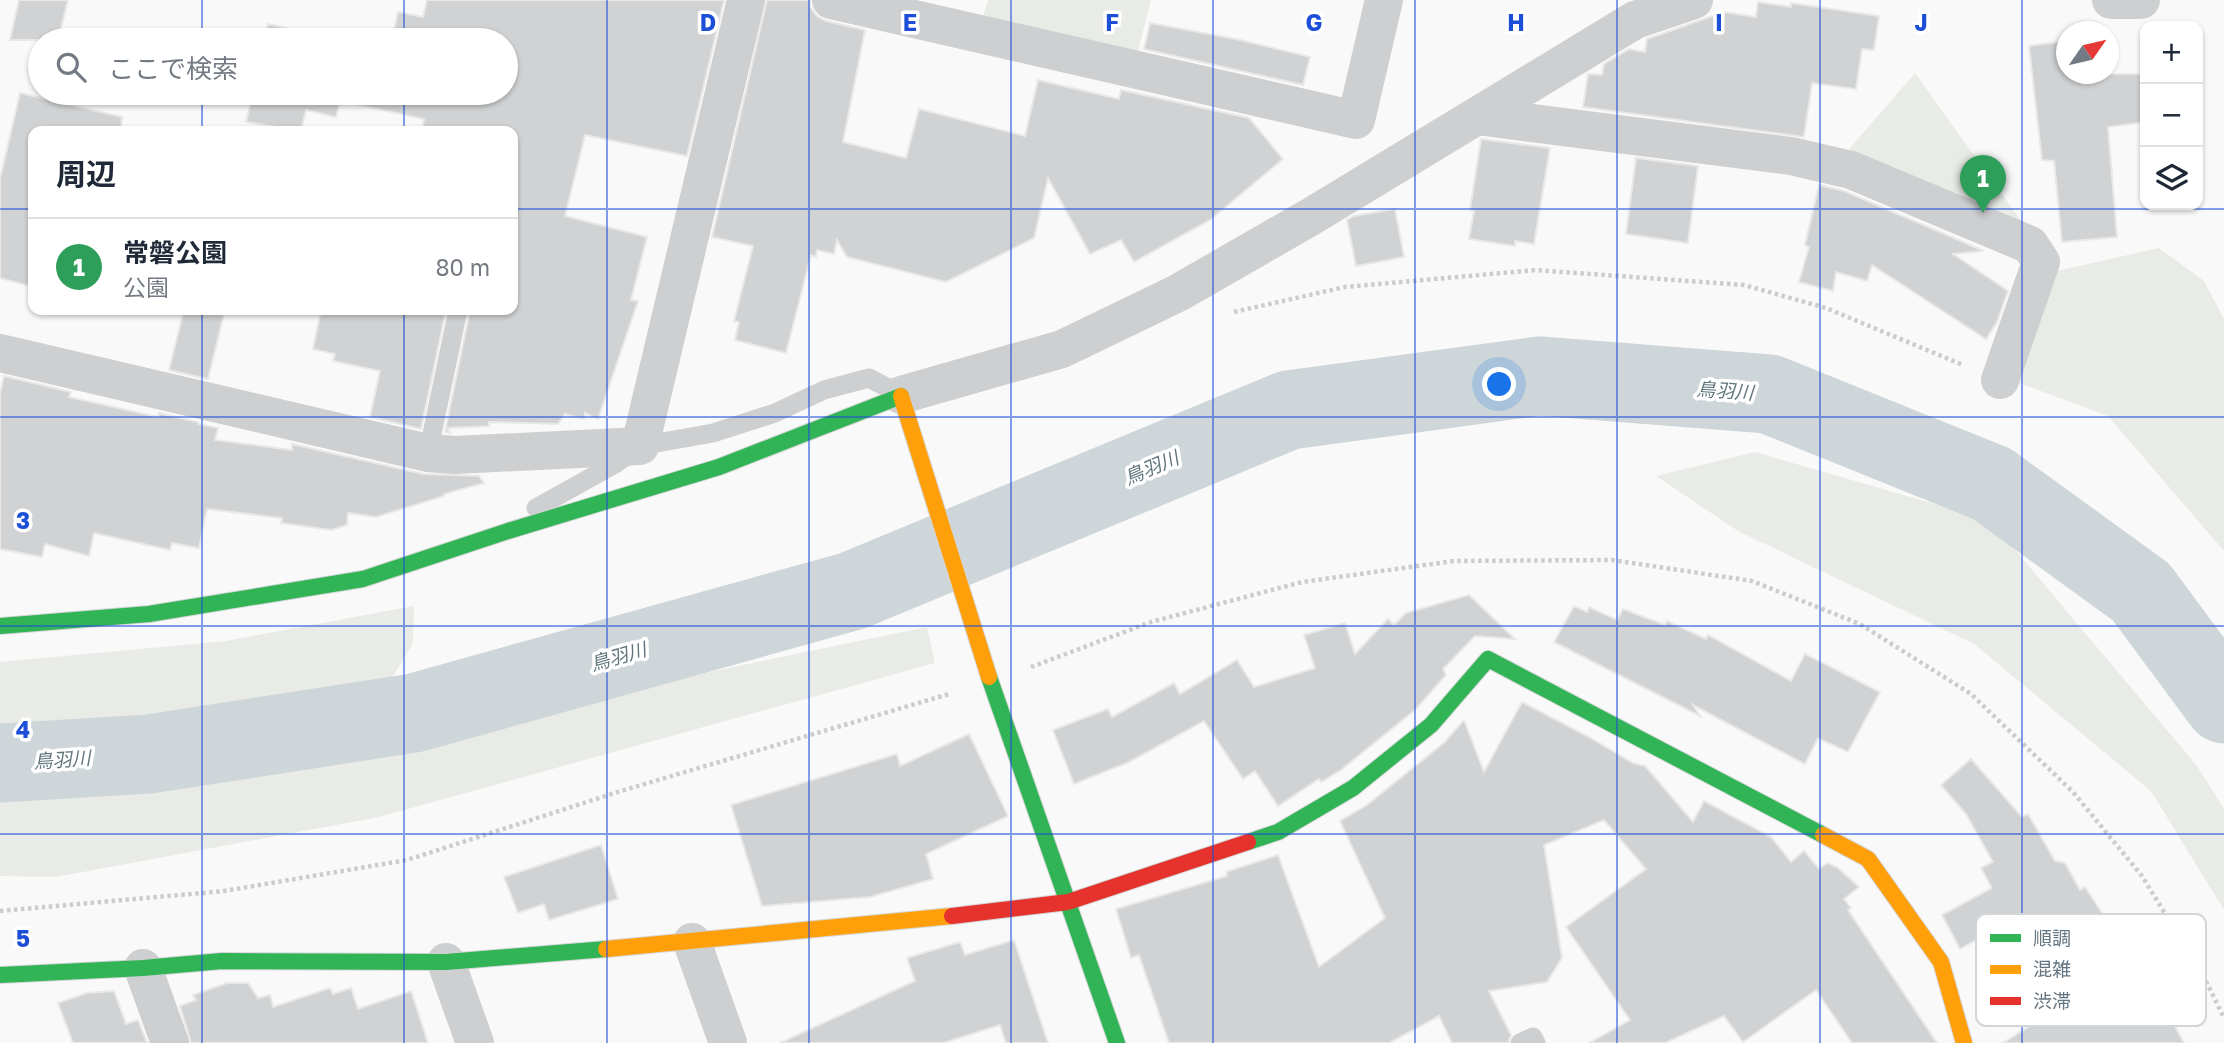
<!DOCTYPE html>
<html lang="ja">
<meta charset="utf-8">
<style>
:root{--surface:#fff;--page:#f2f2f3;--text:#1f2937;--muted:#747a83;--line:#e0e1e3;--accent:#0f766e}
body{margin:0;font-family:"Golos Text","Noto Sans JP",sans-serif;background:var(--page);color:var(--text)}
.controls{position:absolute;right:21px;top:21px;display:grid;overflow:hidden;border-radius:14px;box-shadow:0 2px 5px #0004}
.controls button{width:63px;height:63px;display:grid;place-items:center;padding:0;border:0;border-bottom:2px solid var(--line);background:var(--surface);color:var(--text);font:35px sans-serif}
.compass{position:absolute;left:2056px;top:21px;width:63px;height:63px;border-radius:50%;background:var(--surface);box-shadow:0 2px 5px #0004;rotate:56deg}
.you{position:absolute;left:1500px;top:385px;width:24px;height:24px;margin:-18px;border:5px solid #fff;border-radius:50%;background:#1a73e8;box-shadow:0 0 0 10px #1a73e833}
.badge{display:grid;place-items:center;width:46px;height:46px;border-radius:50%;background:var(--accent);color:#fff;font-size:23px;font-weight:700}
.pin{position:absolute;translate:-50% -58px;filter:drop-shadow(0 2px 4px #0008)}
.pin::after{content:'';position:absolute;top:37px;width:24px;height:21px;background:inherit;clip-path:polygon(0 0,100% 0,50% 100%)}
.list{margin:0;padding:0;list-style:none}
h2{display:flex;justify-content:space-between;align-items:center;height:91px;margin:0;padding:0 28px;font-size:30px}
h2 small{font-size:23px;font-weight:400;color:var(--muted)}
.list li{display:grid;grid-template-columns:46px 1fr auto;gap:21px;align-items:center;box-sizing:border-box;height:98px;padding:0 28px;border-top:2px solid var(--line)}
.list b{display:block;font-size:26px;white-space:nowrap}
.list p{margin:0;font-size:23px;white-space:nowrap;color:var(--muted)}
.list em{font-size:23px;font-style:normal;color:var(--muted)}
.icon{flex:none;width:38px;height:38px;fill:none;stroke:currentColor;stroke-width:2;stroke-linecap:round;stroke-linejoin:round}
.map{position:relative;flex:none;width:2224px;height:1043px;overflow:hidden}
.search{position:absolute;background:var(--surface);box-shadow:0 2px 5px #0004;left:28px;top:28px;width:490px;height:77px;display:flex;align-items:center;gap:18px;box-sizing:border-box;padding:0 24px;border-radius:38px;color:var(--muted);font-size:26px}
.panel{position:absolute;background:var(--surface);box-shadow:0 2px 5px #0004;left:28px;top:126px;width:490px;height:189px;border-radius:14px}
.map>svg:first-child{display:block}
.green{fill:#e8ebe6}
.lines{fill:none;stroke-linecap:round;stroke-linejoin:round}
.river{stroke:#ced6d9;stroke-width:79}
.building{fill:#d0d2d3;stroke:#e8e8e8;stroke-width:2}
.fast-casing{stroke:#d5d6d7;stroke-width:18}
.slow-casing{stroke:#d5d6d7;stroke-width:18}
.jam-casing{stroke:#d5d6d7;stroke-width:18}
.path{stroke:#cbcccd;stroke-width:4.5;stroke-dasharray:3.5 3.5;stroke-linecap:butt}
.lane{stroke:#cecfd0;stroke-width:19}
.street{stroke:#cecfd0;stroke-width:38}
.fast{stroke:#30b455;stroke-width:16}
.slow{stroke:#ff9f0a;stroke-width:16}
.jam{stroke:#e5322d;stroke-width:16}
.grid{fill:none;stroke:#1d4ed8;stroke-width:2;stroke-opacity:0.55}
.labels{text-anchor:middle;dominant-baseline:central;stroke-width:7;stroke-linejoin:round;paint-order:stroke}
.water-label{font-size:19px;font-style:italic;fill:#60757c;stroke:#fff}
.key{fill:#fff;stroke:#d1d6da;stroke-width:2}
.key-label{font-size:19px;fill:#657683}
.grid-label{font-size:23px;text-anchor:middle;font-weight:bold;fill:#1d4ed8;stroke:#fff;stroke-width:7;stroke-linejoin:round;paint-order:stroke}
</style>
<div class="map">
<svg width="2224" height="1043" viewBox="0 0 2224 1043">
<rect width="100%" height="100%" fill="#f9f9f9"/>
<!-- green -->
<g class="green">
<polygon points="988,0 1151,0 1134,67 978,34"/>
<polygon points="1915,73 2057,271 2159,248 2204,281 2224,319 2224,551 2108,416 2014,381 2056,271 1844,155"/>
<polygon points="1755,452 1990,520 2197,766 2224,809 2224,910 2151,791 1974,644 1738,531 1656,476"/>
<polygon points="414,606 413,643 386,688 348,708 0,746 0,662 226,641"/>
<polygon points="927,627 935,663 379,817 56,877 0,876 0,795 196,778"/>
</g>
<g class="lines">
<!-- river -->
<polyline class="river" points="0,763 149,754 414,713 852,591 1289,410 1539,376 1769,394 1992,484 2141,592 2224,704"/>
</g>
<!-- building -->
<g class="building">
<polygon points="19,0 68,0 58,40 10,40"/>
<polygon points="427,0 724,0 687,156 585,135 565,216 647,237 631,300 638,301 598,419 585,413 584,419 565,414 558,424 489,422 489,426 447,428 450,433 445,432 470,310 513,310 513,131 422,131 424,119 340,101 336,117 306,110 301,131 246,122 253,93 506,93 506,40 392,40 398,12 423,17"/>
<polygon points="767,0 810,0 810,7 817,16 826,21 865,30 843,142 906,158 919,109 1025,136 1038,80 1119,99 1121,90 1249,118 1283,159 1210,220 1134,262 1121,240 1090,254 1048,178 1034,238 946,282 847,257 837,240 834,254 817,250 816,257 811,255 786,353 735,340 739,322 734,321 753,246 712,237"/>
<polygon points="1758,2 1791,7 1791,3 1879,16 1874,50 1862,49 1856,89 1812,83 1804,137 1583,107 1588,74 1602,75 1604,64 1629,49 1645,52 1647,39 1724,12 1756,17"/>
<polygon points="1150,23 1236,39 1310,57 1303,85 1144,49"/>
<polygon points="268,24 341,40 264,40"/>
<polygon points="2067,41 2067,74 2145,74 2145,122 2108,127 2117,237 2062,242 2054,161 2042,160 2029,46"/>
<polygon points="20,93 122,117 121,131 33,131 33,287 0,278 0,179"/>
<polygon points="1481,139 1550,148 1534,244 1515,241 1515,246 1469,239 1474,211 1470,210"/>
<polygon points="1636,158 1698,166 1688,243 1626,234"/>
<polygon points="1819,185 1844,191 1984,251 1953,254 2008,291 1997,322 1986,339 1872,265 1867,281 1836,272 1833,291 1799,282 1809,247 1805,245"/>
<polygon points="1395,209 1404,257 1356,266 1347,220 1354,216"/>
<polygon points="184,310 225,310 208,379 169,370"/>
<polygon points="321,310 446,310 421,429 370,417 380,371 333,361 335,354 313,349"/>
<polygon points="4,376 71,392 69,397 158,417 159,413 198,422 198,424 218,428 215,440 292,450 292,444 423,474 479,476 484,483 444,494 444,496 376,517 348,513 347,525 331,530 281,523 282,518 207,509 199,548 172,543 170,550 94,533 89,556 45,544 42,557 0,549 0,393"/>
<polygon points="1469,595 1515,639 1475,636 1443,669 1446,675 1416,709 1341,770 1321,782 1319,779 1278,806 1255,771 1243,779 1204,721 1129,762 1074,784 1053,730 1108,709 1112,717 1174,683 1180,694 1237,660 1254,687 1315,668 1304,635 1345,623 1355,654 1388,619 1394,625 1406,613"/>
<polygon points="1574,606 1587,612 1589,607 1617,620 1623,609 1665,625 1667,621 1706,639 1708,635 1791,681 1805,654 1880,692 1848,752 1818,738 1805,764 1693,705 1700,716 1554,642"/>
<polygon points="1522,702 1589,737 1633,763 1645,766 1693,822 1704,801 1771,837 1791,862 1804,851 1819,869 1828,863 1838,868 1859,887 1844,899 1851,908 1848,910 1937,1043 1852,1043 1816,990 1743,1042 1724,1016 1665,1043 1589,1043 1630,1020 1566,927 1646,869 1604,820 1544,845 1562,958 1547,982 1489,991 1511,1035 1508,1043 1452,1043 1439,1016 1389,1043 1169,1043 1139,955 1131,958 1116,909 1227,876 1226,872 1278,855 1319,967 1385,918 1340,821 1367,805 1445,742 1464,720 1484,772"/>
<polygon points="969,734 1008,816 926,854 933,879 870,897 762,906 731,805 897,754 900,766"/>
<polygon points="1971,759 2022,817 2028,814 2055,861 2065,863 2080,890 2085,887 2167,1012 2184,1043 2003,1043 2058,1008 2041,983 2051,977 2014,919 1960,949 1942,915 1992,888 1981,868 1993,862 1966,814 1941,785"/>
<polygon points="601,845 618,899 549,920 544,904 518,913 504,877"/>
<polygon points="1014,940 1048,1043 1006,1043 1000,1025 943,1043 780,1043 915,981 907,958 960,942 965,955"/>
<polygon points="227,983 248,983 258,998 270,995 273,1007 330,988 333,994 351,988 358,1009 411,991 428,1043 191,1043 180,1006 196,1000 193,995"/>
<polygon points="114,991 126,1024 138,1020 147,1043 73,1043 58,1003 87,993"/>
</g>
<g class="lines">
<defs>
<g id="fast">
<polyline points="0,626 149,614 363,579 508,531 719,467 901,396"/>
<polyline points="989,677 1117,1043"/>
<polyline points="1248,842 1278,832 1353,788 1431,725 1488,659 1823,835"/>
<polyline points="0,975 143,968 222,961 446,962 606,949"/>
</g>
<g id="slow">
<polyline points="901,396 989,677"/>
<polyline points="1823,835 1868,859 1941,962 1964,1043"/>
<polyline points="606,949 952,916"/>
</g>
<polyline id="jam" points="952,916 1068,902 1248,842"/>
</defs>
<!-- fast casing -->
<use href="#fast" class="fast-casing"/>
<!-- slow casing -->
<use href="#slow" class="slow-casing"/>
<!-- jam casing -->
<use href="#jam" class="jam-casing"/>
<!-- path -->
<g class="path">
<polyline points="1234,312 1345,287 1536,270 1744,285 1826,308 1963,365"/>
<polyline points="1031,667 1151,622 1302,582 1454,561 1612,560 1752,581 1860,624 1971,694 2073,792 2142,876 2204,977 2224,1018"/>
<polyline points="0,911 224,891 407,860 621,791 949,694"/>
</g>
<!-- lane -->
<g class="lane">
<polyline points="428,453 458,310"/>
<polyline points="536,508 615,464 640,446 713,433 775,413 824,390 869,378 901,395"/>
<polyline points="1520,1043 1533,1037 1536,1043"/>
</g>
<!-- street -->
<g class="street">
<polyline points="831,0 1356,120 1384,0"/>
<polyline points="2111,0 2141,0"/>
<polyline points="1477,116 1791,156 1851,170 2030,245 2041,262 2000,380"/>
<polyline points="0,353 428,453 455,455 640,446 746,0"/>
<polyline points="901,395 1062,349 1178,293 1312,216 1635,20 1694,0"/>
<polyline points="692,942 728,1043"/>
<polyline points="446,962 475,1043"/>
<polyline points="143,968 170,1043"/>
</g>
<!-- fast -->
<use href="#fast" class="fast"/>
<!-- slow -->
<use href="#slow" class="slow"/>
<!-- jam -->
<use href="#jam" class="jam"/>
</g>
<!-- grid -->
<path class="grid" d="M202 0V40M404 0V40M607 0V1043M809 0V1043M1011 0V1043M1213 0V1043M1415 0V1043M1617 0V1043M1820 0V1043M2022 0V1043M202 93V131M404 93V131M0 209H33M513 209H2224M202 310V1043M404 310V1043M0 417H2224M0 626H2224M0 834H2224"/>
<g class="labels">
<!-- water labels -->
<g class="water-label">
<text transform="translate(1725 390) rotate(4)">鳥羽川</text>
<text transform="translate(1151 467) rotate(-23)">鳥羽川</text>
<text transform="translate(618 656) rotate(-16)">鳥羽川</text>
<text transform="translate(62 759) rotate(-4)">鳥羽川</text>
</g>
</g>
<!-- legend -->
<rect x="1976" y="914" width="230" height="112" rx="10" class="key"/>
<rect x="1990" y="934" width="31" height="8" fill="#30b455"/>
<rect x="1990" y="965" width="31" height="9" fill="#ff9f0a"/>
<rect x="1990" y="997" width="31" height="8" fill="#e5322d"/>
<g class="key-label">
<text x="2033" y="945">順調</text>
<text x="2033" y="976">混雑</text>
<text x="2033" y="1008">渋滞</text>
</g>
<g class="grid-label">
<text x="708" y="31">D</text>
<text x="910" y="31">E</text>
<text x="1112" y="31">F</text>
<text x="1314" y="31">G</text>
<text x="1516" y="31">H</text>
<text x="1719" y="31">I</text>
<text x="1921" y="31">J</text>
<text x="23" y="529">3</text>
<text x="23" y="738">4</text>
<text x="23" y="947">5</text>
</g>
</svg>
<div class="controls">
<button>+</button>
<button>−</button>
<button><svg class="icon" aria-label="layers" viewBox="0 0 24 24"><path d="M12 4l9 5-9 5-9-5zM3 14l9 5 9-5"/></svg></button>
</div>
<svg class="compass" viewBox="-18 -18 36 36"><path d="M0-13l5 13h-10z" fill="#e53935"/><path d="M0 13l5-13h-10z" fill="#747a83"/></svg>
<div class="you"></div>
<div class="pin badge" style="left:1983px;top:213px;background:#2e9e5b">1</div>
<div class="search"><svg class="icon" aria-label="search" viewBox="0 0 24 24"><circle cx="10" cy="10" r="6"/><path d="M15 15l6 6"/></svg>ここで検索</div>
<section class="panel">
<h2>周辺<small></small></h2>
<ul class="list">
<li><span class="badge" style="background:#2e9e5b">1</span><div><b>常磐公園</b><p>公園</p></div><em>80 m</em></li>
</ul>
</section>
</div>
